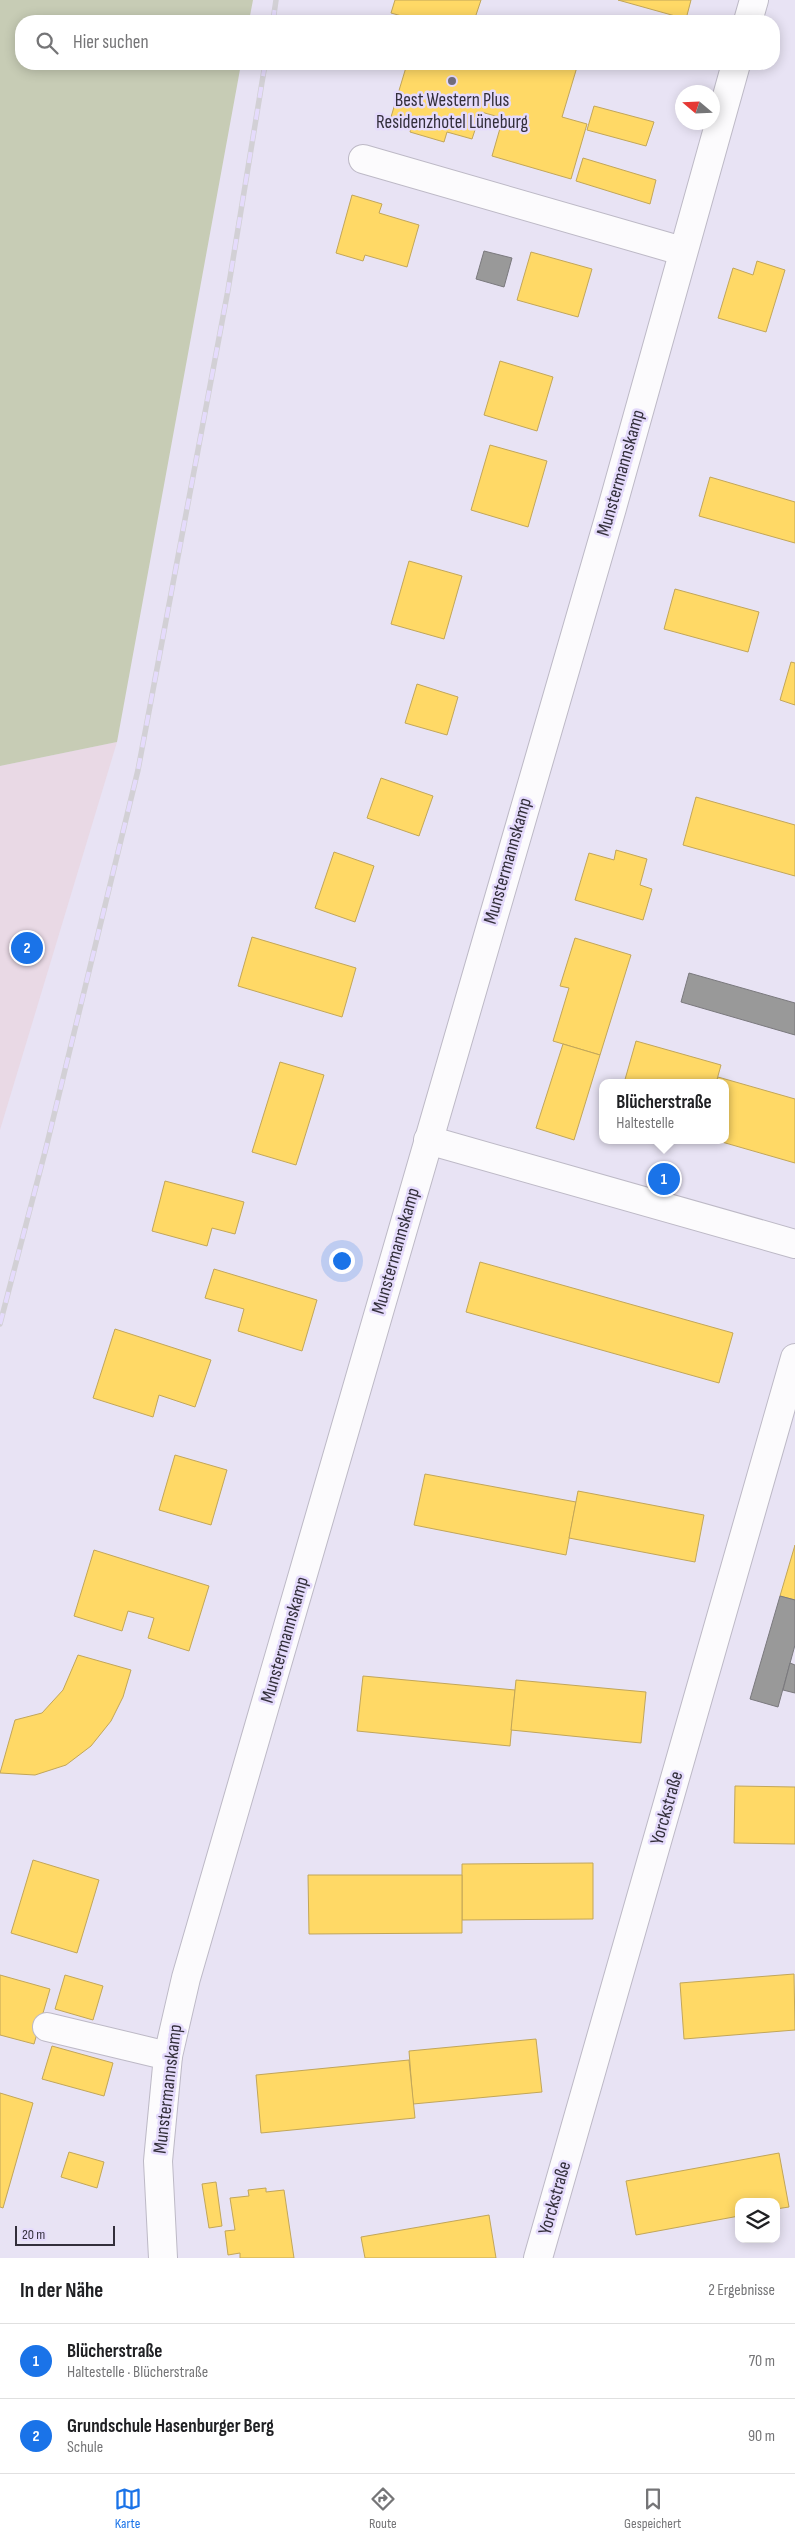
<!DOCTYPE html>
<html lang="de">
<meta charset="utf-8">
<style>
:root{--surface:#fff;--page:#f2f2f2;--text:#202124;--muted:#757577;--line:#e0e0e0;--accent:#1a73e8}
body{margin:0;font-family:"Sofia Sans Condensed",sans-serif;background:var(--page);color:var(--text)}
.controls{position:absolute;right:15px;bottom:15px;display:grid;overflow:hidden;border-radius:10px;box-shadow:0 2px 12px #0003}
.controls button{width:45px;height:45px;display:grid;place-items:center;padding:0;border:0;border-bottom:1px solid var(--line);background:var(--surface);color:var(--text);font:25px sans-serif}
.compass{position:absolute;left:675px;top:85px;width:45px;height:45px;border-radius:50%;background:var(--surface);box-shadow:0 2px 12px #0003;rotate:289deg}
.scale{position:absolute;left:15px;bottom:12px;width:100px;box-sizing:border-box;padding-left:5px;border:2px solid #332f3b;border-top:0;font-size:14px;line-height:18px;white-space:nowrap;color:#332f3b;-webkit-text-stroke:4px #e5dbfc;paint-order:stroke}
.you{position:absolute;left:341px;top:1260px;width:18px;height:18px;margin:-12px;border:4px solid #fff;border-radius:50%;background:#1a73e8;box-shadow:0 0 0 8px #1a73e833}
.badge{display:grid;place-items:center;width:32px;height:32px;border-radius:50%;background:var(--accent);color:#fff;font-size:16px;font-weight:700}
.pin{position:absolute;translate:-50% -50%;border:2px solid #fff;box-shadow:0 1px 5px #0006}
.popup{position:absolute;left:599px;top:1079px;width:130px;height:65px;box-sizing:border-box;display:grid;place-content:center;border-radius:10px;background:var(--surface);filter:drop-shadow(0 1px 4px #0005);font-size:16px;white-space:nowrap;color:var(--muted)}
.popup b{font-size:19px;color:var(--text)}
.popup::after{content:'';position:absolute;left:50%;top:100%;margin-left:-10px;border:10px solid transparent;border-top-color:var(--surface)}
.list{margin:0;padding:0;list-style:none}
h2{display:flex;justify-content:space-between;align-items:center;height:65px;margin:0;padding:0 20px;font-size:21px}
h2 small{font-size:16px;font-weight:400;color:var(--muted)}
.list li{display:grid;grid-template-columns:32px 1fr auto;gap:15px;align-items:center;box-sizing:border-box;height:75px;padding:0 20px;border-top:1px solid var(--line)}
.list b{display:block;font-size:19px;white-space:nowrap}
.list p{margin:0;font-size:16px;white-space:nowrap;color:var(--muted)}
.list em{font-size:16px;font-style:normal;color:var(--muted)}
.icon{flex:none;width:28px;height:28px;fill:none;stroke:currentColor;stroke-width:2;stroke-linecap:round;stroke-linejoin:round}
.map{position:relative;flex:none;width:795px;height:2258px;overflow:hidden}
.search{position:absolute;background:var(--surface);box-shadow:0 2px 12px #0003;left:15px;right:15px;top:15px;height:55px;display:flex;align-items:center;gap:12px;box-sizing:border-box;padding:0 18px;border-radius:20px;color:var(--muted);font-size:19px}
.sheet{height:215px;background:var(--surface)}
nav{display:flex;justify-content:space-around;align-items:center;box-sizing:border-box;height:70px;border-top:1px solid var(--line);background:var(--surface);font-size:14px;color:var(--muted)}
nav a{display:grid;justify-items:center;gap:2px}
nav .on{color:var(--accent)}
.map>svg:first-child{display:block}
.education{fill:#e9d9e5}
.green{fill:#c7ccb5}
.homes{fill:#ffd966;stroke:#c2a659}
.industry{fill:#999;stroke:#7a797d}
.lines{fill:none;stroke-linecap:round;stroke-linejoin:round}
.minor-casing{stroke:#bdb9c6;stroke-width:30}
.minor{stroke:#fcfbfd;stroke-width:28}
.rail-casing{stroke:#d2d0d5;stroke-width:5.5}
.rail{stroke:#e5dbfc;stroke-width:4;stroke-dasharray:11;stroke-linecap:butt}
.poi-dot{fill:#726e7c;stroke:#e5dbfc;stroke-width:2}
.labels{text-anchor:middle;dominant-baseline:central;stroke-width:5;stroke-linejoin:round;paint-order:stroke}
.poi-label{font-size:19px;fill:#332f3b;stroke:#e5dbfc}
.street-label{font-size:19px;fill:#332f3b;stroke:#e5dbfc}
</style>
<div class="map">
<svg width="795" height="2258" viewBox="0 0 795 2258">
<rect width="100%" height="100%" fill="#e8e3f4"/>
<!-- education -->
<polygon class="education" points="117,742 0,1130 0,766"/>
<!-- green -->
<polygon class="green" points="0,0 253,0 249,21 21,21 21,64 241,64 117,742 0,766"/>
<!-- homes -->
<g class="homes">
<polygon points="395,0 481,0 474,21 419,21 391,13"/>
<polygon points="618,0 691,0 686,19"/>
<polygon points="407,64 564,64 577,67 562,117 587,124 571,179 492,156 503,118 481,112 472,139 447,132 444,142 410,132 412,123 391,117"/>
<polygon points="594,106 654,122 646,146 587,130"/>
<polygon points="583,158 656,180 650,204 576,181"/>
<polygon points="352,195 382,204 379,213 419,225 407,267 365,255 363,261 336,253"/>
<polygon points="531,252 592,269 578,317 517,300"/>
<polygon points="757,261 785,270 766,332 718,318 733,268 753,275"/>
<polygon points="500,361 553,377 537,431 484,415"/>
<polygon points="490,445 547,461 528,527 471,510"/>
<polygon points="710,477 795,502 795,543 699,516"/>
<polygon points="409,561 462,576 444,639 391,624"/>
<polygon points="675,589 759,612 748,652 664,629"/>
<polygon points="791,662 795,663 795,705 780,700"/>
<polygon points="417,684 458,697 447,735 405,723"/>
<polygon points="381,778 433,796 419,836 367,818"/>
<polygon points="696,797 795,825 795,876 683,845"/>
<polygon points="616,850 647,859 640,885 652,889 643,920 575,900 589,853 614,860"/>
<polygon points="334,852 374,866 355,922 315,908"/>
<polygon points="252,937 356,968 342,1017 238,986"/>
<polygon points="575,938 631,955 600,1055 553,1041 569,988 560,986"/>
<polygon points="636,1041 721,1065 716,1083 624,1083"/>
<polygon points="563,1044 600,1055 574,1140 536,1128"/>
<polygon points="280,1062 324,1075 296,1165 252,1152"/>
<polygon points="718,1077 795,1099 795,1163 715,1140 725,1140 725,1083 716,1083"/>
<polygon points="165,1181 244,1202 235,1234 212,1228 207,1246 152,1231"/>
<polygon points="480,1262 733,1333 719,1383 466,1312"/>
<polygon points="214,1269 317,1300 302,1351 238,1331 244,1309 205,1298"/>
<polygon points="115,1329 211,1360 195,1407 159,1395 153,1417 93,1398"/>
<polygon points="175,1455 227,1470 211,1525 159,1510"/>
<polygon points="425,1474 576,1502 566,1555 414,1525"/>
<polygon points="578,1491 704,1515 695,1562 569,1538"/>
<polygon points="795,1545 795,1600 780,1596"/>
<polygon points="94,1550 209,1586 189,1651 148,1638 154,1618 128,1611 122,1631 74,1616"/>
<polygon points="78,1655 131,1670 123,1697 111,1721 91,1746 66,1765 35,1775 0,1773 15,1720 42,1713 63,1690"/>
<polygon points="363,1676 515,1690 510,1746 357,1731"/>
<polygon points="516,1680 646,1692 641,1743 511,1730"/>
<polygon points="735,1786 795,1787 795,1844 734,1843"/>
<polygon points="33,1860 99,1880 77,1953 11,1933"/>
<polygon points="593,1863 593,1919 462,1920 462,1864"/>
<polygon points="308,1875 462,1875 462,1933 309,1934"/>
<polygon points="794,1974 795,2030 684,2039 680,1983"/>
<polygon points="0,1975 50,1989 34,2044 0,2035"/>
<polygon points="65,1975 103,1986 93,2020 55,2009"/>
<polygon points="536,2039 542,2092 413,2104 409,2051"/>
<polygon points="52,2046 113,2063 104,2096 42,2079"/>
<polygon points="409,2060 415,2118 261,2133 256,2075"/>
<polygon points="0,2093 33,2103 3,2208 0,2207"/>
<polygon points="69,2152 104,2162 97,2188 61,2177"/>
<polygon points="779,2153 789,2207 776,2209 776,2202 739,2202 739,2216 636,2235 626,2181"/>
<polygon points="216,2182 222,2226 209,2228 202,2184"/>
<polygon points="266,2188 266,2192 284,2190 294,2258 240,2258 240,2253 228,2255 225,2231 235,2230 230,2198 249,2196 248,2190"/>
<polygon points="489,2215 496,2258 365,2258 361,2237"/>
</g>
<!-- industry -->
<g class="industry">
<polygon points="484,251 512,258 504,287 476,279"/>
<polygon points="689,973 795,1003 795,1035 681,1002"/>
<polygon points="780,1596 795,1600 795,1645 778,1707 750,1699"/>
<polygon points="790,1663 795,1665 795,1693 783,1690"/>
</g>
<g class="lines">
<defs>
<g id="minor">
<polyline points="748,21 754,0"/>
<polyline points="363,159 682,251"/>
<polyline points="428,1140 795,1244"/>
<polyline points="47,2027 168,2056"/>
<polyline points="163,2258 158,2161 168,2056 186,1978 612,508 736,64"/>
<polyline points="538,2258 795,1358"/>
</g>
</defs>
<!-- minor casing -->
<use href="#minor" class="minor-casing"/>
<!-- minor -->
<use href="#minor" class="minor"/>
<defs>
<g id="rail">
<polyline points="273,21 276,0"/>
<polyline points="0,1324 46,1148 138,770 228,290 265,64"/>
</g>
</defs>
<!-- rail casing -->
<use href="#rail" class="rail-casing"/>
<!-- rail -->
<use href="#rail" class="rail"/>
</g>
<!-- markers -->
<circle class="poi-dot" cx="452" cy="81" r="5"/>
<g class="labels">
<!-- poi labels -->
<g class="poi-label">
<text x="452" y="100">Best Western Plus<tspan x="452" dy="22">Residenzhotel Lüneburg</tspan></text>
</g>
<!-- street labels -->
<g class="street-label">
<text transform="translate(621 473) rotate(-74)">Munstermannskamp</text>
<text transform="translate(508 861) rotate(-74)">Munstermannskamp</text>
<text transform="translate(396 1251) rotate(-74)">Munstermannskamp</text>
<text transform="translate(285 1640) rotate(-74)">Munstermannskamp</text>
<text transform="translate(667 1808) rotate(-74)">Yorckstraße</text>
<text transform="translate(168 2089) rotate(-83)">Munstermannskamp</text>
<text transform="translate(555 2198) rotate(-74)">Yorckstraße</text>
</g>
</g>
</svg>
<div class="controls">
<button><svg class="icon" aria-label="layers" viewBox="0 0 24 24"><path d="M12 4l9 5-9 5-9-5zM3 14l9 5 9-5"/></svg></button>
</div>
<svg class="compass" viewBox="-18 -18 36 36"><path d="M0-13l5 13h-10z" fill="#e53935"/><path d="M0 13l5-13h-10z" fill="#757577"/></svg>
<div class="scale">20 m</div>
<div class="you"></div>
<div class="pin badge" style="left:664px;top:1179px">1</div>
<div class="popup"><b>Blücherstraße</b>Haltestelle</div>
<div class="pin badge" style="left:27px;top:948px">2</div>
<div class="search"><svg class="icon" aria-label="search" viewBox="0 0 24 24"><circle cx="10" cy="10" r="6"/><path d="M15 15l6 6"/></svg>Hier suchen</div>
</div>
<section class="sheet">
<h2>In der Nähe<small>2 Ergebnisse</small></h2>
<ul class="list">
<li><span class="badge">1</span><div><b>Blücherstraße</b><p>Haltestelle · Blücherstraße</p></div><em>70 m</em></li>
<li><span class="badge">2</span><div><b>Grundschule Hasenburger Berg</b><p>Schule</p></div><em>90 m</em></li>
</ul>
</section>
<nav>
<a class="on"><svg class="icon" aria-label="map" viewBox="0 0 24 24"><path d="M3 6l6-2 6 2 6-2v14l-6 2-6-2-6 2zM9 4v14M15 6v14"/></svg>Karte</a>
<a><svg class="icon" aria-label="directions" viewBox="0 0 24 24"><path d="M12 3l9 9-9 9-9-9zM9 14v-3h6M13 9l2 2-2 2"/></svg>Route</a>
<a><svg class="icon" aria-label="saved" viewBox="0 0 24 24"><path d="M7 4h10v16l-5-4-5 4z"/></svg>Gespeichert</a>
</nav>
